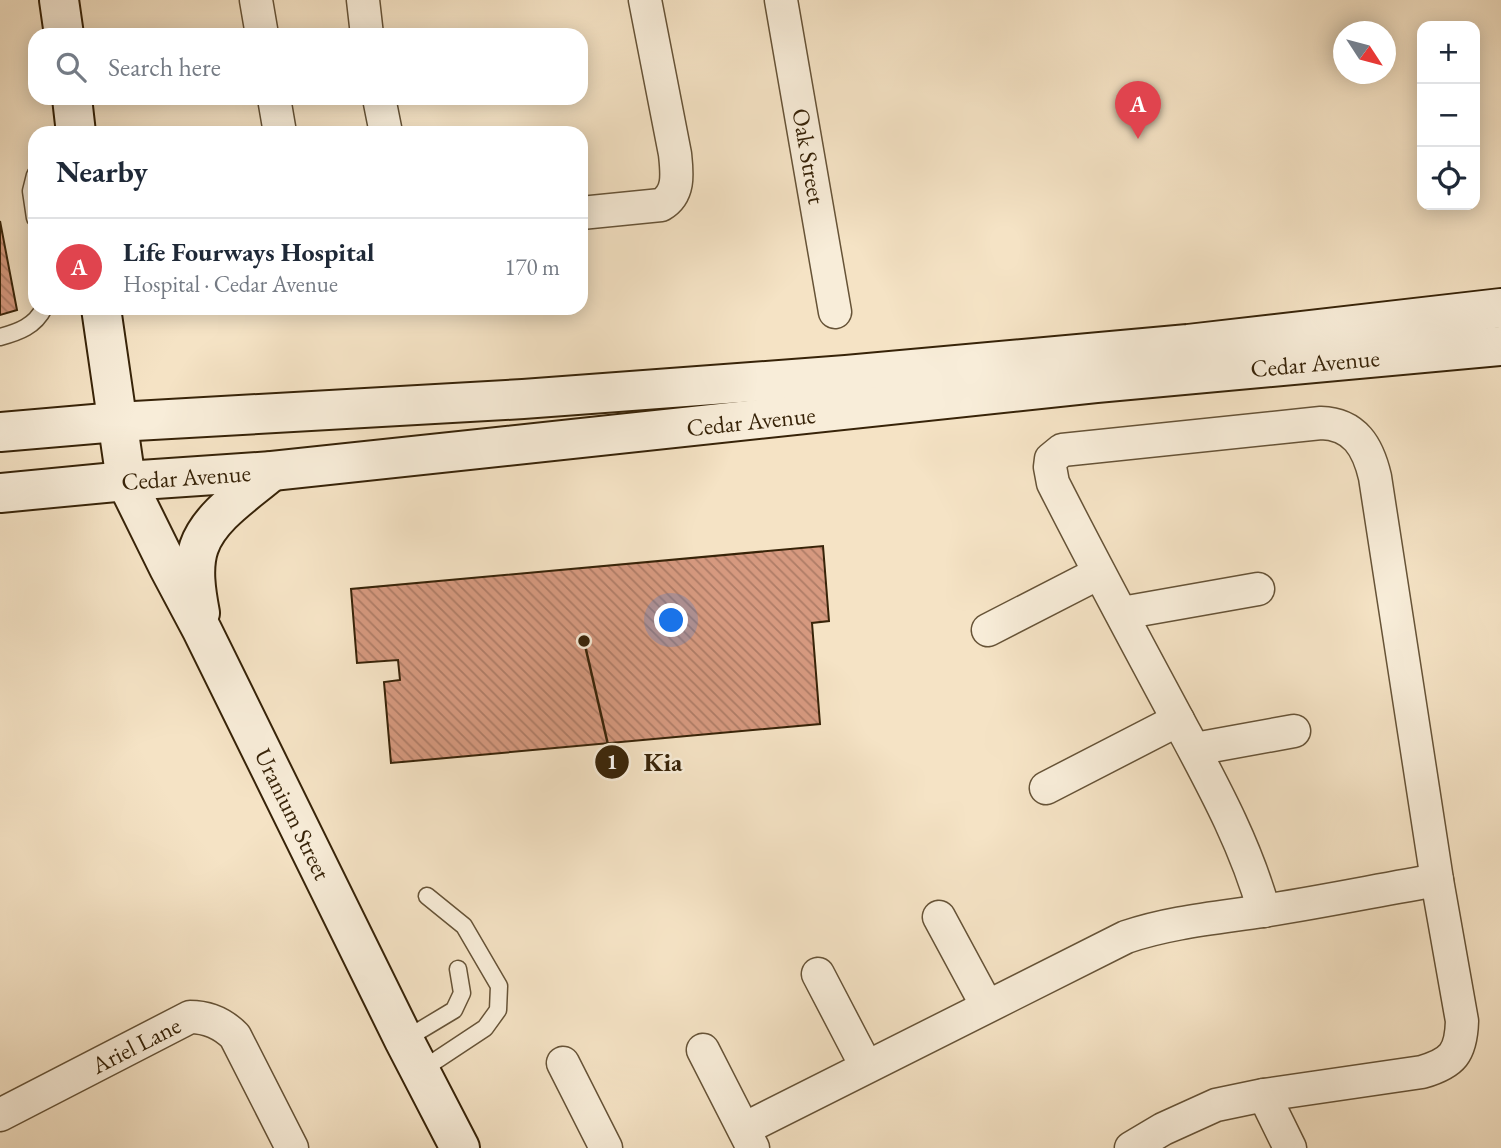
<!DOCTYPE html>
<meta charset="utf-8">
<style>
:root{--surface:#fff;--page:#f6f6f7;--text:#1f2937;--muted:#747a83;--line:#e0e1e3;--accent:#8f2418}
body{margin:0;font-family:"EB Garamond",serif;background:var(--page);color:var(--text)}
.controls{position:absolute;right:21px;top:21px;display:grid;overflow:hidden;border-radius:14px;box-shadow:0 4px 18px #0003}
.controls button{width:63px;height:63px;display:grid;place-items:center;padding:0;border:0;border-bottom:2px solid var(--line);background:var(--surface);color:var(--text);font:35px sans-serif}
.compass{position:absolute;left:1333px;top:21px;width:63px;height:63px;border-radius:50%;background:var(--surface);box-shadow:0 4px 18px #0003;rotate:126deg}
.you{position:absolute;left:672px;top:621px;width:24px;height:24px;margin:-18px;border:5px solid #fff;border-radius:50%;background:#1a73e8;box-shadow:0 0 0 10px #1a73e833}
.badge{display:grid;place-items:center;width:46px;height:46px;border-radius:50%;background:var(--accent);color:#fff;font-size:23px;font-weight:700}
.pin{position:absolute;translate:-50% -58px;filter:drop-shadow(0 2px 4px #0008)}
.pin::after{content:'';position:absolute;top:37px;width:24px;height:21px;background:inherit;clip-path:polygon(0 0,100% 0,50% 100%)}
.list{margin:0;padding:0;list-style:none}
h2{display:flex;justify-content:space-between;align-items:center;height:91px;margin:0;padding:0 28px;font-size:30px}
h2 small{font-size:23px;font-weight:400;color:var(--muted)}
.list li{display:grid;grid-template-columns:46px 1fr auto;gap:21px;align-items:center;box-sizing:border-box;height:98px;padding:0 28px;border-top:2px solid var(--line)}
.list b{display:block;font-size:26px;white-space:nowrap}
.list p{margin:0;font-size:23px;white-space:nowrap;color:var(--muted)}
.list em{font-size:23px;font-style:normal;color:var(--muted)}
.icon{flex:none;width:38px;height:38px;fill:none;stroke:currentColor;stroke-width:2;stroke-linecap:round;stroke-linejoin:round}
.map{position:relative;flex:none;width:1501px;height:1148px;overflow:hidden}
.search{position:absolute;background:var(--surface);box-shadow:0 4px 18px #0003;left:28px;top:28px;width:560px;height:77px;display:flex;align-items:center;gap:18px;box-sizing:border-box;padding:0 24px;border-radius:21px;color:var(--muted);font-size:26px}
.panel{position:absolute;background:var(--surface);box-shadow:0 4px 18px #0003;left:28px;top:126px;width:560px;height:189px;border-radius:21px}
.map>svg:first-child{display:block}
.building{fill:url(#building-back-hatch);stroke:#372308;stroke-width:2}
.lines{fill:none;stroke-linecap:round;stroke-linejoin:round}
.lane-casing{stroke:#665337;stroke-width:19}
.street-casing{stroke:#665337;stroke-width:35}
.secondary-casing{stroke:#372308;stroke-width:42}
.lane{stroke:#f8edd9;stroke-width:16}
.street{stroke:#f8edd9;stroke-width:32}
.secondary{stroke:#f8edd9;stroke-width:38}
.labels{text-anchor:middle;dominant-baseline:central;stroke-width:5;stroke-linejoin:round;paint-order:stroke}
.street-label{font-size:24px;fill:#372308;stroke:#f8edd9}
.leader{fill:none;stroke:#372308;stroke-width:2.5}
.callout-dot{fill:#372308;stroke:#f8edd9;stroke-width:2.5}
.mark-label{font-size:21px;text-anchor:middle;font-weight:bold;fill:#fff}
.callout-label{font-size:26px;text-anchor:middle;font-weight:bold;fill:#372308;stroke:#f8edd9;stroke-width:5;stroke-linejoin:round;paint-order:stroke}
</style>
<div class="map">
<svg width="1501" height="1148" viewBox="0 0 1501 1148">
<defs>
<pattern id="building-back-hatch" width="6" height="6" patternUnits="userSpaceOnUse" patternTransform="scale(1.75)"><rect width="6" height="6" fill="#d6997f"/><path d="M-1 5l2 2M0 0l6 6M5-1l2 2" fill="none" stroke="#ae7c66"/></pattern>
</defs>
<rect width="100%" height="100%" fill="#f5e3c5"/>
<filter id="stains"><feTurbulence type="fractalNoise" baseFrequency=".00286" numOctaves="4"/><feColorMatrix values="0 0 0 0 .2 0 0 0 0 .09 0 0 0 0 .02 0 0 0 .5 -.17"/></filter>
<radialGradient id="worn" r=".72"><stop offset=".6" stop-color="#630" stop-opacity="0"/><stop offset="1" stop-color="#630" stop-opacity=".3"/></radialGradient>
<!-- building -->
<g class="building">
<polygon points="0,221 17,310 0,315"/>
<polygon points="823,546 829,621 812,623 820,724 391,763 384,682 400,680 398,660 357,663 351,589"/>
</g>
<g class="lines">
<defs>
<g id="lane">
<polyline points="35,175 31,191 35,218"/>
<path d="M0 337C19 332 35 326 44 308"/>
<polyline points="404,1040 454,1010 462,993 458,969"/>
<polyline points="420,1071 485,1028 498,1010 499,986 464,926 427,896"/>
</g>
<g id="street">
<polyline points="256,0 262,35"/>
<polyline points="363,0 367,35"/>
<polyline points="781,0 835,312"/>
<polyline points="274,98 280,133"/>
<polyline points="379,98 386,133"/>
<path d="M581 213 661 205C680 194 677 173 675 154L645 0"/>
<polyline points="1122,613 1258,589"/>
<polyline points="988,630 1099,573"/>
<polyline points="1195,749 1294,731"/>
<polyline points="1046,788 1178,720"/>
<polyline points="939,917 987,1006"/>
<polyline points="818,974 866,1066"/>
<polyline points="703,1050 753,1148"/>
<polyline points="563,1063 606,1148"/>
<polyline points="1264,1095 1290,1148"/>
<path d="M0 1115 190 1017C208 1017 222 1023 235 1036L292 1148"/>
<path d="M744 1129 1126 937C1170 922 1216 918 1263 911 1321 902 1379 890 1437 880"/>
<path d="M1131 1148 1163 1129 1216 1105 1264 1095 1422 1072C1453 1063 1461 1053 1462 1021L1437 880 1375 477C1368 447 1355 424 1321 423L1062 450 1051 459 1050 467 1053 483C1093 562 1135 640 1177 718 1210 780 1245 842 1264 911"/>
</g>
<g id="secondary">
<polyline points="59,0 64,35"/>
<polyline points="72,98 76,133"/>
<polyline points="101,308 126,481 169,568 202,630 404,1040 460,1148"/>
<polyline points="0,432 117,422 523,399 846,375 1188,344 1501,308"/>
<polyline points="0,493 126,481 272,471 1096,383 1501,346"/>
<path d="M200 613C196 592 192 567 199 547 210 515 248 492 272 471"/>
</g>
</defs>
<!-- lane casing -->
<use href="#lane" class="lane-casing"/>
<!-- street casing -->
<use href="#street" class="street-casing"/>
<!-- secondary casing -->
<use href="#secondary" class="secondary-casing"/>
<!-- lane -->
<use href="#lane" class="lane"/>
<!-- street -->
<use href="#street" class="street"/>
<!-- secondary -->
<use href="#secondary" class="secondary"/>
</g>
<g class="labels">
<!-- street labels -->
<g class="street-label">
<text transform="translate(809 156) rotate(80)">Oak Street</text>
<text transform="translate(1315 363) rotate(-5)">Cedar Avenue</text>
<text transform="translate(751 421) rotate(-6)">Cedar Avenue</text>
<text transform="translate(186 477) rotate(-4)">Cedar Avenue</text>
<text transform="translate(293 814) rotate(64)">Uranium Street</text>
<text transform="translate(136 1045) rotate(-27)">Ariel Lane</text>
</g>
</g>
<!-- callouts -->
<path class="leader" d="M584 641L612 762"/>
<g class="callout-dot">
<circle cx="584" cy="641" r="7"/>
<circle cx="612" cy="762" r="18"/>
</g>
<g class="mark-label">
<text x="612" y="769">1</text>
</g>
<g class="callout-label">
<text x="663" y="771">Kia</text>
</g>
<rect width="100%" height="100%" filter="url(#stains)"/>
<rect width="100%" height="100%" fill="url(#worn)"/>
</svg>
<div class="controls">
<button>+</button>
<button>−</button>
<button><svg class="icon" aria-label="locate" viewBox="0 0 24 24"><circle cx="12" cy="12" r="6"/><path d="M12 2v4M12 18v4M2 12h4M18 12h4"/></svg></button>
</div>
<svg class="compass" viewBox="-18 -18 36 36"><path d="M0-13l5 13h-10z" fill="#e53935"/><path d="M0 13l5-13h-10z" fill="#747a83"/></svg>
<div class="you"></div>
<div class="pin badge" style="left:1138px;top:139px;background:#e0444e">A</div>
<div class="search"><svg class="icon" aria-label="search" viewBox="0 0 24 24"><circle cx="10" cy="10" r="6"/><path d="M15 15l6 6"/></svg>Search here</div>
<section class="panel">
<h2>Nearby<small></small></h2>
<ul class="list">
<li><span class="badge" style="background:#e0444e">A</span><div><b>Life Fourways Hospital</b><p>Hospital · Cedar Avenue</p></div><em>170 m</em></li>
</ul>
</section>
</div>
